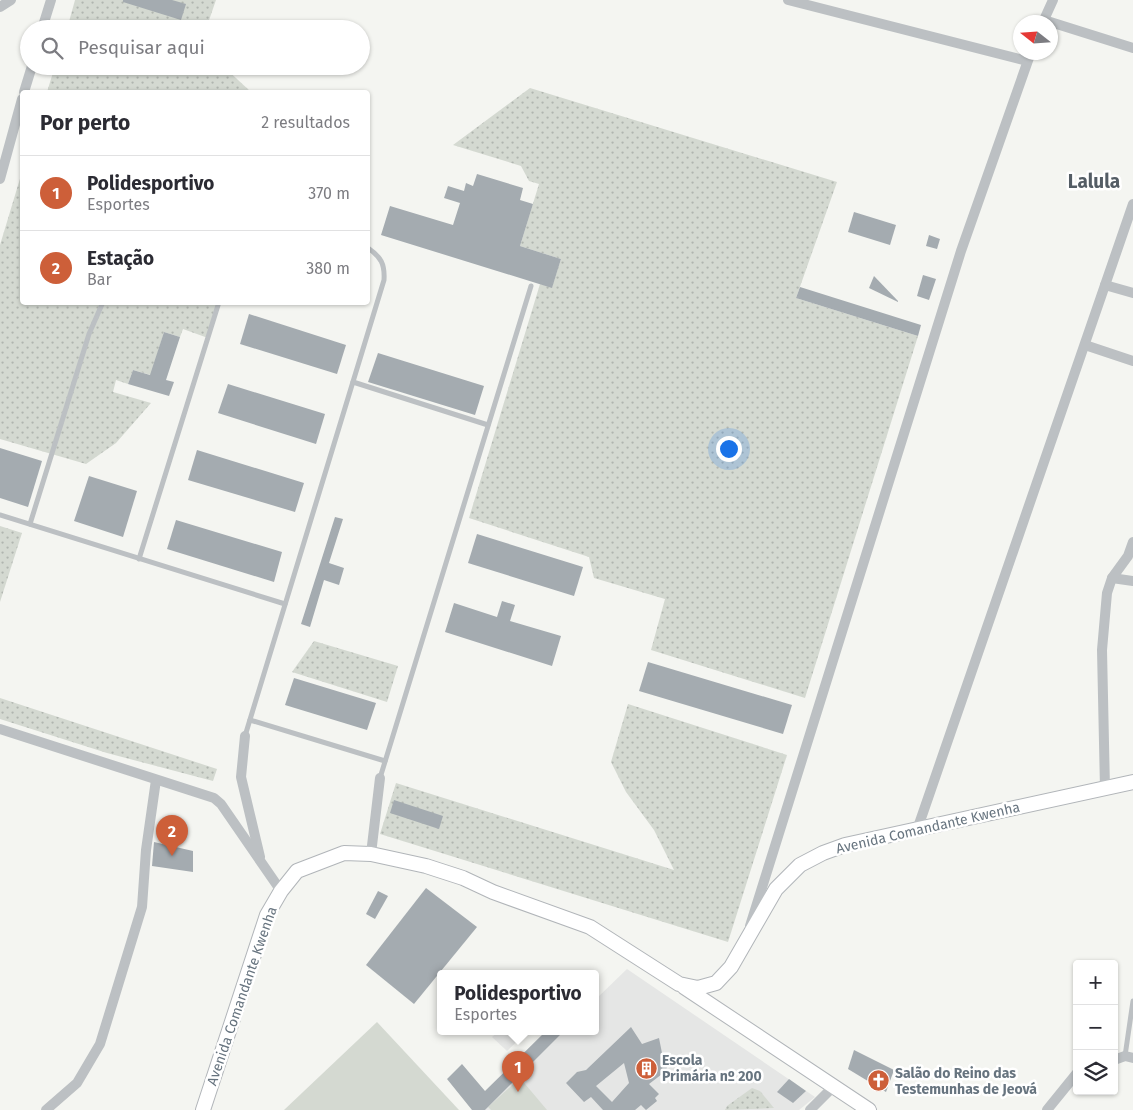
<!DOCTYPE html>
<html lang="pt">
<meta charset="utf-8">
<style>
:root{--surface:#fff;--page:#f2f2f3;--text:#2b2b33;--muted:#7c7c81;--line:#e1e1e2;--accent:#cd5f39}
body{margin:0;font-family:"Fira Sans",sans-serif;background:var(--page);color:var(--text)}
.controls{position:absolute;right:15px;bottom:15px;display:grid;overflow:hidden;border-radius:5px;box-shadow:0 1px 4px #0004}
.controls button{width:45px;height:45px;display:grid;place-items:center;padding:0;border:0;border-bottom:1px solid var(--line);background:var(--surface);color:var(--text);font:25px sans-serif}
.compass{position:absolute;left:1013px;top:15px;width:45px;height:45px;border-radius:50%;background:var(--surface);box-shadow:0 1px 4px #0004;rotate:287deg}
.you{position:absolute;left:728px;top:448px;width:18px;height:18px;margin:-12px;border:4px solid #fff;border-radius:50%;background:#1a73e8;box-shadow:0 0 0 8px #1a73e833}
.badge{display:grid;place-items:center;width:32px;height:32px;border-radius:50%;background:var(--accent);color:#fff;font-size:16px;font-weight:700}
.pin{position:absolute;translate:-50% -41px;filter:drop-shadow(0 1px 2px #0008)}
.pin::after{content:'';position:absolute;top:26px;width:18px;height:15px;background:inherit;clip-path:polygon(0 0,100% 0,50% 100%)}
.popup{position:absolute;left:437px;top:970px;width:162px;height:65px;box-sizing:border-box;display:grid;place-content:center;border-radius:5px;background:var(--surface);filter:drop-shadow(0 1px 4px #0005);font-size:16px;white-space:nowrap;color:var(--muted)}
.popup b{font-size:19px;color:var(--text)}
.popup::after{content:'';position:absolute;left:50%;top:100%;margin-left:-10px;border:10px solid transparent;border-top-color:var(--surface)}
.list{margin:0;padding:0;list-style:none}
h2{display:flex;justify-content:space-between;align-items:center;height:65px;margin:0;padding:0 20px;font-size:21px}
h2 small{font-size:16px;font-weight:400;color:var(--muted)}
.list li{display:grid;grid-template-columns:32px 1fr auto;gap:15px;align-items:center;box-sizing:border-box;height:75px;padding:0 20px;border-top:1px solid var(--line)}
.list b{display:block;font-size:19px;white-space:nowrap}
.list p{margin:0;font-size:16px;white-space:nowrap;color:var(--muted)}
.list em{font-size:16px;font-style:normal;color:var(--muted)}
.icon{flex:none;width:28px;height:28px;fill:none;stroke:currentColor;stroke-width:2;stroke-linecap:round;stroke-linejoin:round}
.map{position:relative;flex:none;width:1133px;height:1110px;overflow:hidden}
.search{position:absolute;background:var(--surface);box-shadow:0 1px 4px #0004;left:20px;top:20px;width:350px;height:55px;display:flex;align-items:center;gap:12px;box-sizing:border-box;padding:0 18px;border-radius:28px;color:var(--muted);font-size:19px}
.panel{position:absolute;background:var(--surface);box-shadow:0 1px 4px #0004;left:20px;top:90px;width:350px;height:215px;border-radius:5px}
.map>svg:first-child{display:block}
.built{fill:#e5e6e5}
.grass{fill:url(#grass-dots)}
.pitch{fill:#d4d9d1}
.building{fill:#a4abb0;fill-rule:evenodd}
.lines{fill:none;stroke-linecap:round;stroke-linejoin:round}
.secondary-casing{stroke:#b1b5b9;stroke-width:16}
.lane{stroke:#bcc0c3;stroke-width:5}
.street{stroke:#bcc0c3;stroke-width:10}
.secondary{stroke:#fff;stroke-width:14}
.labels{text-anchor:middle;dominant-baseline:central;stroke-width:5;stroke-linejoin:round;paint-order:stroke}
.street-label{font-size:14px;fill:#67747f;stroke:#fff}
.poi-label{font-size:14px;font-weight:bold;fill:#67747f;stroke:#fff;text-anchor:start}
.district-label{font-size:19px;font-weight:bold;fill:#545d65;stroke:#fff}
</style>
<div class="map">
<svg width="1133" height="1110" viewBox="0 0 1133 1110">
<defs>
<pattern id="grass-dots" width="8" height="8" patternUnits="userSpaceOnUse" patternTransform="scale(1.25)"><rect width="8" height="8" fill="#d4d9d1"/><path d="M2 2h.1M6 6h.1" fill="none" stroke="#b0b5af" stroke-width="1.8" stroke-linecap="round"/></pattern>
</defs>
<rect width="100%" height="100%" fill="#f4f5f1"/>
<!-- built -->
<g class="built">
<polygon points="627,969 815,1097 799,1110 485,1110 564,1031 596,1031 596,999"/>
<polygon points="499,1031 528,1031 507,1051 492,1037"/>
</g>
<!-- grass -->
<g class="grass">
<polygon points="75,0 216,0 206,29 67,29"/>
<polygon points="55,66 223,66 251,92 47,92"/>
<polygon points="530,88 837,182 796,298 918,336 805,698 651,650 665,599 594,578 589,557 469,518 540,284 552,287 561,259 520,246 539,184 529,181 521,166 453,145"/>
<polygon points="22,172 22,302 219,303 208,338 183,329 180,337 164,332 151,375 133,370 128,384 116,380 113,392 151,403 116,443 86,464 0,439 0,245"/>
<polygon points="0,526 22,533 0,602"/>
<polygon points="314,641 398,666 387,702 292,672"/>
<polygon points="0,698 217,769 213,781 107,753 0,719"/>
<polygon points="628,704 787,755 728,942 380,834 396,783 674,870 654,830 626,792 611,762"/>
<polygon points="752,1088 760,1091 774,1108 725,1110 727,1106"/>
</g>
<!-- pitch -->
<g class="pitch">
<polygon points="377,1022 459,1110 284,1110"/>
<polygon points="520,1078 547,1110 491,1110 488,1107"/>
</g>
<!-- building -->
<g class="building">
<polygon points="123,0 172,0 186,4 181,20 123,2"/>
<polygon points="477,174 523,188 520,200 533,204 520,246 561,259 552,288 381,235 390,206 453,225 460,203 444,198 448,186 464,191 466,183 473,186"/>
<polygon points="854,212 896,225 890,245 848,232"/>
<polygon points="929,235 940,239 937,249 926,246"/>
<polygon points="923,275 936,279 929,300 917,296"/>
<polygon points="874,276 898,301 898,302 869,288"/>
<polygon points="800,287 921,325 918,336 796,298"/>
<polygon points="249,314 346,345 337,374 240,344"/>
<polygon points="164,332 180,337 166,380 174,382 169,396 128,384 133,370 150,375"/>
<polygon points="378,353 484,386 475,415 368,382"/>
<polygon points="228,384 325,414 316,444 218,413"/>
<polygon points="0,448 42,461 28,507 0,498"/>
<polygon points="197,450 304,483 295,512 188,480"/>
<polygon points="89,476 137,491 123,537 74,521"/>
<polygon points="335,517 343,519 329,563 344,568 339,585 324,580 310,627 301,624"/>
<polygon points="176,520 282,552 274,582 167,549"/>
<polygon points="477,534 583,567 574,596 468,563"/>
<polygon points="502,601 515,605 510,621 561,636 552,666 445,632 454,603 497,617"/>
<polygon points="648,662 792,705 783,734 639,691"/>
<polygon points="294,678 376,703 367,730 285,705"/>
<polygon points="394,800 443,816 439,829 390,813"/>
<polygon points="154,842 193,851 193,872 152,866"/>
<polygon points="426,888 477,927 414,1004 366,965"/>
<polygon points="378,891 388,896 375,919 366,914"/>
<path d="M631 1027 642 1044 659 1038 664 1063 667 1067 666 1071 649 1084 659 1094 655 1098 657 1101 646 1110 641 1105 635 1110H603L591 1097 584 1102 566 1083 577 1072 586 1070ZM624 1063 629 1083 612 1102 596 1086Z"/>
<polygon points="546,1031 564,1031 485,1110 472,1110 447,1079 462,1064 485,1091"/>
<polygon points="854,1050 894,1070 886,1092 848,1069"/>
<polygon points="789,1079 806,1091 793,1103 777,1092"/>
</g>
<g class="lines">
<defs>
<g id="secondary">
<polyline points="684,987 869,1110"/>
<polyline points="203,1110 267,915 281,891 297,871 344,853 371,854 426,866 463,878 493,892 590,927 679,984 698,988 716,983 731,967 776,889 800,865 823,853 845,845 1133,782"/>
</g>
</defs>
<!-- secondary casing -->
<use href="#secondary" class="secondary-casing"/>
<!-- lane -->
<g class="lane">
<polyline points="353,382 488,425"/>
<polyline points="0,515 285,604"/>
<polyline points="30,524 89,334 103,302"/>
<polyline points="139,559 219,302"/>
<polyline points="250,720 385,761"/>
<path d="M245 736 384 280C385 264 381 257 368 248"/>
<polyline points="380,778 531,286"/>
<polyline points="1125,1056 1133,1001"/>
</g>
<!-- street -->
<g class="street">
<polyline points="788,0 1027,61"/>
<polyline points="0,7 11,0"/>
<polyline points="1044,20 1133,48"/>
<polyline points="1043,22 1053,0"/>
<polyline points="42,29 51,0"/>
<polyline points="24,92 32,66"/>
<polyline points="0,179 22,99"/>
<polyline points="1105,285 1133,293"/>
<polyline points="1085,345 1133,361"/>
<polyline points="1112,578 1133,581"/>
<polyline points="0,729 214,798 221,804 281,891"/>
<polyline points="245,736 241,777 260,857"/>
<polyline points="1105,789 1102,650 1107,593 1112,578 1128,556 1133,542"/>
<polyline points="917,830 1133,204"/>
<polyline points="371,854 380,778"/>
<polyline points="750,926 961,251 1031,52"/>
<polyline points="1114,1060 1125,1056 1133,1058"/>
<polyline points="46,1110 77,1083 100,1044 142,907 146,850 156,780"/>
<polyline points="810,1110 834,1086"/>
<polyline points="1047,1110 1077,1073"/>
</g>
<!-- secondary -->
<use href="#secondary" class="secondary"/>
</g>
<!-- icons -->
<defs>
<symbol id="building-disc" viewBox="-11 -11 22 22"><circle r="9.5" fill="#cd5f39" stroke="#fff"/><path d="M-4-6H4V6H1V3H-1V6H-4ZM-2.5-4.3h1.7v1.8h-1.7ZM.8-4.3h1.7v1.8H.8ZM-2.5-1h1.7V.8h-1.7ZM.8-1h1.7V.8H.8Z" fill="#fff"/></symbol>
<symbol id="church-disc" viewBox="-11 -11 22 22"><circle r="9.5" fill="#cd5f39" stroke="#fff"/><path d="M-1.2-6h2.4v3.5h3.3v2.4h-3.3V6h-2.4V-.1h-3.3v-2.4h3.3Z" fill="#fff"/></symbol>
</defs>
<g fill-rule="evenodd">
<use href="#building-disc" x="634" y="1056" width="25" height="25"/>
<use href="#church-disc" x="866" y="1068" width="25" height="25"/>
</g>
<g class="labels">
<!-- street labels -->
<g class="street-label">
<text transform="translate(928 828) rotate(-13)">Avenida Comandante Kwenha</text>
<text transform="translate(242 996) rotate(-71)">Avenida Comandante Kwenha</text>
</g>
<!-- poi labels -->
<g class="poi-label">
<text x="662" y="1060">Escola<tspan x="662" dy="16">Primária nº 200</tspan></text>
<text x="895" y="1073">Salão do Reino das<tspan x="895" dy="16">Testemunhas de Jeová</tspan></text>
</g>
<!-- district labels -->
<g class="district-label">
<text x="1094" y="181">Lalula</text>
</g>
</g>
</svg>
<div class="controls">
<button>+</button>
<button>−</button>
<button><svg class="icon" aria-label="layers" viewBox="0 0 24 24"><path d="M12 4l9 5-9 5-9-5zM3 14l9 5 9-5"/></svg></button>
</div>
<svg class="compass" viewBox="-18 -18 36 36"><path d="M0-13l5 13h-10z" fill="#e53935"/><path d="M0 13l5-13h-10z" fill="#7c7c81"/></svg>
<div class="you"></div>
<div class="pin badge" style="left:518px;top:1092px">1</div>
<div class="popup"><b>Polidesportivo</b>Esportes</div>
<div class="pin badge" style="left:172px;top:856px">2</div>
<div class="search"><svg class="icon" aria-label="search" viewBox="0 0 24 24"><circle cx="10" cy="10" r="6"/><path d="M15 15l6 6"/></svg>Pesquisar aqui</div>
<section class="panel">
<h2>Por perto<small>2 resultados</small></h2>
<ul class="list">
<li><span class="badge">1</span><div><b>Polidesportivo</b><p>Esportes</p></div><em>370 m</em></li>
<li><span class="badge">2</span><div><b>Estação</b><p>Bar</p></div><em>380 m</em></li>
</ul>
</section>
</div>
